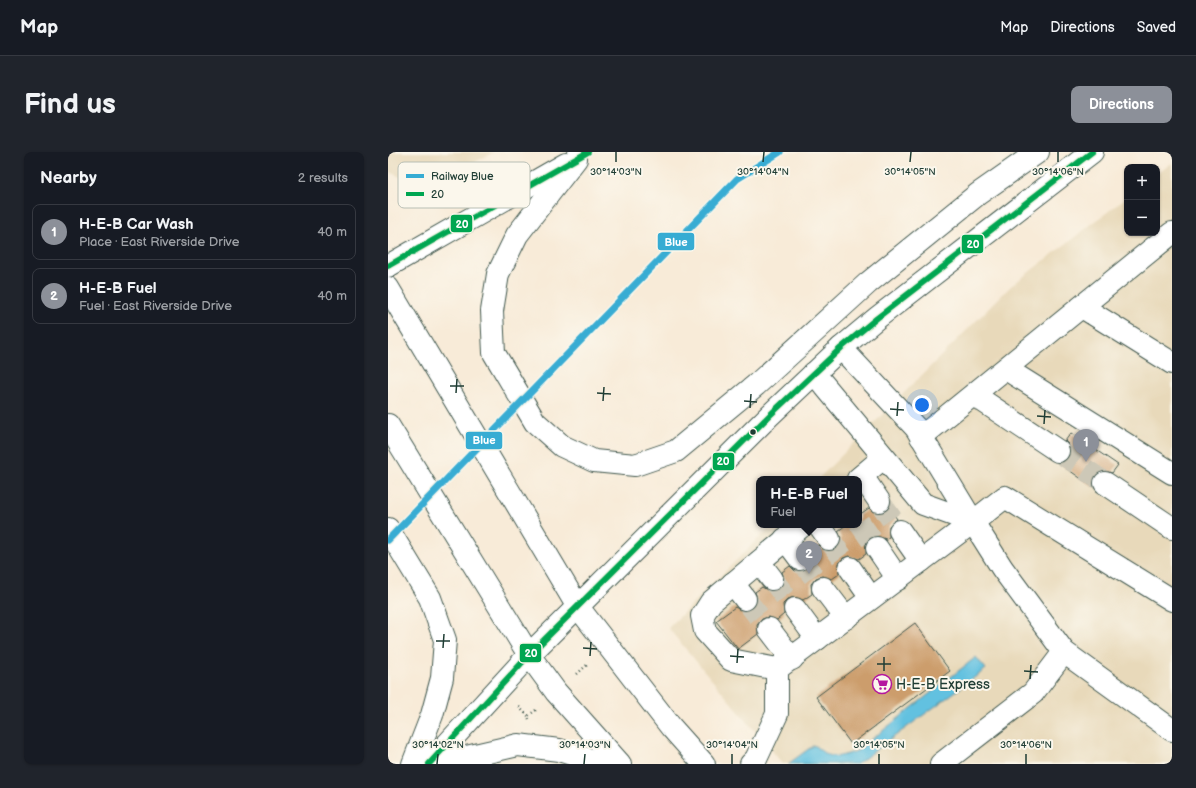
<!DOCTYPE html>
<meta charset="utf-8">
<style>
:root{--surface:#171b24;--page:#20242c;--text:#f1f3f6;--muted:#9ea1a6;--line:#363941;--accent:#8c9099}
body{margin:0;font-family:"Balsamiq Sans",sans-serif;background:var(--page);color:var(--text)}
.controls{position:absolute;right:12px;top:12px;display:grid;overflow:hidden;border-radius:8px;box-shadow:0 1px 3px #0004}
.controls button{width:36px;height:36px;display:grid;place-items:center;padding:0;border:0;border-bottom:1px solid var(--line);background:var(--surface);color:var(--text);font:20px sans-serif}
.you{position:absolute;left:534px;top:253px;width:14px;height:14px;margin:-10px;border:3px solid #fff;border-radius:50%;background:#1a73e8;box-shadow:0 0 0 6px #1a73e833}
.badge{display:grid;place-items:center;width:26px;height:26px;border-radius:50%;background:var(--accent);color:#fff;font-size:13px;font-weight:700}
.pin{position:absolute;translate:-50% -33px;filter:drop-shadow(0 1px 2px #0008)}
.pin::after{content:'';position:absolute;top:21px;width:14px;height:12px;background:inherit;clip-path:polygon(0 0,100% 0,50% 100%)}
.popup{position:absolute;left:368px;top:324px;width:106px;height:52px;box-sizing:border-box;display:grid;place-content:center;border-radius:8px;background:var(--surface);filter:drop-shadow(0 1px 3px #0005);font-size:13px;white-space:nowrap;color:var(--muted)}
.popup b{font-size:15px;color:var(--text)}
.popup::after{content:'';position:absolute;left:50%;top:100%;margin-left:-8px;border:8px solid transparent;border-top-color:var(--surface)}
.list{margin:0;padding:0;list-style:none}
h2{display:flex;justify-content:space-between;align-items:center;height:52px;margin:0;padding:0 16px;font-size:17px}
h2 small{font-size:13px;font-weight:400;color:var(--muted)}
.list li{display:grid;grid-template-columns:26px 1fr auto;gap:12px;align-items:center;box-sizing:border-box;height:56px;margin:0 8px 8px;padding:0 8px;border:1px solid var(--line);border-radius:8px}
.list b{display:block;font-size:15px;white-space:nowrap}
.list p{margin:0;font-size:13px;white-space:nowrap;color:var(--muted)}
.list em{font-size:13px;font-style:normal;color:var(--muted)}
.map{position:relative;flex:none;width:784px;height:612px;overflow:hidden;border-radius:8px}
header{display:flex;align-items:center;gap:24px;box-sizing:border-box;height:56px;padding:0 20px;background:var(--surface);border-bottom:1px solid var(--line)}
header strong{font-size:19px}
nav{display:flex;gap:22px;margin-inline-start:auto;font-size:14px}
.intro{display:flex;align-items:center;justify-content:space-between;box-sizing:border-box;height:96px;padding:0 24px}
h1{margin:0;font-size:28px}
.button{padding:10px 18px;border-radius:8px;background:var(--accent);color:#fff;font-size:14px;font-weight:700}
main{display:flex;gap:24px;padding:0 24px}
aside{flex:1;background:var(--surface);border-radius:8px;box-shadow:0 1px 3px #0004}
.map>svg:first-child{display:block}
.built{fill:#e8d9ba}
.water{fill:#62c1e0;stroke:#407f8a}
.building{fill:#cc9d6c}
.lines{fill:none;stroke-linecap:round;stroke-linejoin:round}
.minor-tunnel{stroke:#cdc8b7;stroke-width:22;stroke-dasharray:22 11;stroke-linecap:butt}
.minor-casing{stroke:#40574d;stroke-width:24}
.major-casing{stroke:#40574d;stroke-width:24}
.path{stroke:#40574d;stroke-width:2.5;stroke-dasharray:1 3;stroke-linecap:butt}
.minor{stroke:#fff;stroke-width:22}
.major{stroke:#fff;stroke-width:22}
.bus-1-casing{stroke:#fbf7ec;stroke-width:9}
.bus-1{stroke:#00a651;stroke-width:6}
.rail-1-casing{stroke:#fbf7ec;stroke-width:10}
.rail-1{stroke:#37acd3;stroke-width:7}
.ticks{fill:none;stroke:#1f3d34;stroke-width:1.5}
.bus-dot{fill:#1f3d34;stroke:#fbf7ec;stroke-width:1.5}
.labels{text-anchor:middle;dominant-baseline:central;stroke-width:4;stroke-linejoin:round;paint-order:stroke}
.poi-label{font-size:14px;fill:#1f3d34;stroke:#fbf7ec;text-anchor:start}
.key{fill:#fbf7ec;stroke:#b9bfb5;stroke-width:1}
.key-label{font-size:11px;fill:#1f3d34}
.ticks-label{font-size:10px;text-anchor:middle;fill:#1f3d34;stroke:#fbf7ec;stroke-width:4;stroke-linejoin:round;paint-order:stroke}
.line-badge{stroke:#fbf7ec;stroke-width:1.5}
.badge-label{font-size:11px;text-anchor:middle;font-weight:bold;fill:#fff}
</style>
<header>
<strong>Map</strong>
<nav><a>Map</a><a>Directions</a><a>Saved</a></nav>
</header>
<div class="intro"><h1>Find us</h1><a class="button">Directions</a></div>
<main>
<aside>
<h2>Nearby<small>2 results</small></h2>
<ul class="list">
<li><span class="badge">1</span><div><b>H-E-B Car Wash</b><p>Place · East Riverside Drive</p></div><em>40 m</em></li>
<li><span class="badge">2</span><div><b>H-E-B Fuel</b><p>Fuel · East Riverside Drive</p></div><em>40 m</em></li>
</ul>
</aside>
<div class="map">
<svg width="784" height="612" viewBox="0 0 784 612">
<rect width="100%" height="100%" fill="#fbf7ec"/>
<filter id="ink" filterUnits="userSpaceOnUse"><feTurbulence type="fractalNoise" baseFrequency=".025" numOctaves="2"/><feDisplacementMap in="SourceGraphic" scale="8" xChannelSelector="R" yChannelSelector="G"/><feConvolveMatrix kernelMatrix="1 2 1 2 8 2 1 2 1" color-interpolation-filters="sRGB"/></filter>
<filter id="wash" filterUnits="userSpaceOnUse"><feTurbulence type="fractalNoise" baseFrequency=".012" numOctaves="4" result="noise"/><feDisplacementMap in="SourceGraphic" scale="16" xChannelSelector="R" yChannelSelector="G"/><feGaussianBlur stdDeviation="0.9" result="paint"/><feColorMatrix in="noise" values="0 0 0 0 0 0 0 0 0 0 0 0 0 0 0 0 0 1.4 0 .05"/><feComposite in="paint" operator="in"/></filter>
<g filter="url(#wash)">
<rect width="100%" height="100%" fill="#f8ebd8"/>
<!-- built -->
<g class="built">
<polygon points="0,0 106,0 39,36 3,21 0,19"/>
<polygon points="784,11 784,612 395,612 280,476 384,373 471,373 471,327 430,327 623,134 739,45 739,81 769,81 769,22"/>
</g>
<!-- water -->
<path class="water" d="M588 505 598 517 469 612H400L426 593C443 608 448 606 469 599Z"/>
<g id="blocks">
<!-- building -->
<g class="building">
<polygon points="683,281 730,313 724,321 717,319 711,320 707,324 705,330 705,335 671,311 676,310 681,306 682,299 681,293 677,289"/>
<polygon points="481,356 485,360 492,361 501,356 509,367 501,374 501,385 498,387 488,384 482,386 478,391 478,402 471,407 461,404 455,406 451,411 451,422 444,427 434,424 428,426 423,432 424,442 415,448 406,445 400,447 395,452 396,462 389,468 380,465 374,467 369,473 370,482 350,497 328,469 347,455 352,458 358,459 364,457 369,452 369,446 367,440 374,435 379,438 385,439 391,437 396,431 396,426 394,420 402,414 407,419 413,419 419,417 424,412 424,405 422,400 430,393 436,398 443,399 449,397 452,393 453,386 450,379 458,373 471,373 471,363"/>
<polygon points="527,471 562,519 463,592 428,545"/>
</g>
</g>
</g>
<g filter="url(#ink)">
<use href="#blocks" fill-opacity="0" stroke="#40574d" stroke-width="1"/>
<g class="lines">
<!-- minor-tunnel -->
<g class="minor-tunnel">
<polyline points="670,299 717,331"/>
<polyline points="491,349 512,379"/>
<polyline points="471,370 489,396"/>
<polyline points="441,387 462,416"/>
<polyline points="412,407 435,436"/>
<polyline points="384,427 407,457"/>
<polyline points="357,447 381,477"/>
</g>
<defs>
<g id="minor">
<polyline points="694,155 784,211"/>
<polyline points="618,217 784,321"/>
<polyline points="426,221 535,352 585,370 528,276 453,196"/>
<polyline points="586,243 670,299"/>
<polyline points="533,285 784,81"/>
<polyline points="474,324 491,349"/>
<polyline points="470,327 495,306"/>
<polyline points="717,331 784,376"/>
<polyline points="585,370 617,345 784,448"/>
<polyline points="431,373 441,387"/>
<polyline points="512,379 533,409"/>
<polyline points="397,387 412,407"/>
<polyline points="489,396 510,427"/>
<polyline points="371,410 384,427"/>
<polyline points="462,416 483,446"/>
<polyline points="345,431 357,447"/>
<polyline points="435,436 458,466"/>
<polyline points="407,457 429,487"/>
<polyline points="381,477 404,507"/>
<polyline points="389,517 343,508 317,479 314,464 323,450 415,373"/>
<polyline points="363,612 368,607 389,562 389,517 585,370 614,416 676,500 784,578"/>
<polyline points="553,612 645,541 676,500"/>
</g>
<g id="major">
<polyline points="188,7 129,83 110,122 104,159 106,201 147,270 174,294 206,309 247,313 288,299 368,233 480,131 590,42 650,0"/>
<polyline points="0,114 178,12"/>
<polyline points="0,136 190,455 283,575 316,612"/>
<polyline points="0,273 141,503 168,540 232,612"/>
<polyline points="0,377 42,446 57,488 54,526 44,563 25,612"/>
<polyline points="41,612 141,503 382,263 453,196 489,166 704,0"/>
<polyline points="48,612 130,593 171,598 215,612"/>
</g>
</defs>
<!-- minor casing -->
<use href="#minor" class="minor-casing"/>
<!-- major casing -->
<use href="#major" class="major-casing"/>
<!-- path -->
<g class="path">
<polyline points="189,522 199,513"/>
<polyline points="131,555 140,564"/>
<polyline points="141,567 140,564 148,558"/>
</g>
<!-- minor -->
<use href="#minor" class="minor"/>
<!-- major -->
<use href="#major" class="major"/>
<defs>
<g id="bus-1">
<polyline points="0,114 200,0"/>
<polyline points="41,612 141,503 382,263 453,196 489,166 704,0"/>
</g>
</defs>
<!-- bus-1 casing -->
<use href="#bus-1" class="bus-1-casing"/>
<!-- bus-1 -->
<use href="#bus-1" class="bus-1"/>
<defs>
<polyline id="rail-1" points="0,388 349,27 392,0"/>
</defs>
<!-- rail-1 casing -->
<use href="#rail-1" class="rail-1-casing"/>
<!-- rail-1 -->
<use href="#rail-1" class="rail-1"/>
</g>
</g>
<!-- ticks -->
<path class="ticks" d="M228 10V0M375 10 376 0M522 10 523 0M670 10V0M62 234H76M68 241 69 227M209 241 223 242M215 249 216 235M356 249 369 250M362 256 363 242M502 257 516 258M509 264 510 250M649 264 663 265M656 272 657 258M48 489H62M55 496 56 482M195 496 209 497M202 504 203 490M342 504 356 505M349 511 350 497M489 512H503M496 519V505M636 519 650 520M642 527 643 513M49 612 50 602M196 612 197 602M344 612V602M491 612V602M638 612V602"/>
<!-- icons -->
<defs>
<symbol id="supermarket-ring" viewBox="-11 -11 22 22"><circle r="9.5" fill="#fbf7ec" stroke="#b5179e" stroke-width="1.5"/><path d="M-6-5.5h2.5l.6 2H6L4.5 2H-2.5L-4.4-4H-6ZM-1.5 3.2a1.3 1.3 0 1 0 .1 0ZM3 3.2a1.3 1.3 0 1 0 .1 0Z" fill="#b5179e"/></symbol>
</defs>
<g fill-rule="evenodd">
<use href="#supermarket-ring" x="483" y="521" width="22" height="22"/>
</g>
<!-- markers -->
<circle class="bus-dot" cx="365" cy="280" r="3.5"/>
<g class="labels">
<!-- poi labels -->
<g class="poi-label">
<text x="508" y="532">H-E-B Express</text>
</g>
</g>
<!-- legend -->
<rect x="10" y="10" width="132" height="46" rx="6" class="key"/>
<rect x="18" y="22" width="18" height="4" fill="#37acd3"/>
<rect x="18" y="40" width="18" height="4" fill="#00a651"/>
<g class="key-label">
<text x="43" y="28">Railway Blue</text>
<text x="43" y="46">20</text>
</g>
<g class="ticks-label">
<text x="228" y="23">30°14'03"N</text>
<text x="375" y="23">30°14'04"N</text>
<text x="522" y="23">30°14'05"N</text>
<text x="670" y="23">30°14'06"N</text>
<text x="50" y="596">30°14'02"N</text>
<text x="197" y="596">30°14'03"N</text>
<text x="344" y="596">30°14'04"N</text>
<text x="491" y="596">30°14'05"N</text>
<text x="638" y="596">30°14'06"N</text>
</g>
<g class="line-badge">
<rect x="62" y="62" width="23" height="19" rx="4" fill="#00a651"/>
<rect x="269" y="80" width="38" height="19" rx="4" fill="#37acd3"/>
<rect x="573" y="82" width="23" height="20" rx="4" fill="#00a651"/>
<rect x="77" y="279" width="38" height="19" rx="4" fill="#37acd3"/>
<rect x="324" y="300" width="23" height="19" rx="4" fill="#00a651"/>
<rect x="131" y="491" width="23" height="20" rx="4" fill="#00a651"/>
</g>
<g class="badge-label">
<text x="74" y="76">20</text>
<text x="288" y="94">Blue</text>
<text x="585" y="96">20</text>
<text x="96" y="292">Blue</text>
<text x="335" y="313">20</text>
<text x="143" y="505">20</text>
</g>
</svg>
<div class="controls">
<button>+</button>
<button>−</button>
</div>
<div class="you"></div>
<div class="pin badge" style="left:698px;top:310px">1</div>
<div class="pin badge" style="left:421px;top:422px">2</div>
<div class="popup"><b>H-E-B Fuel</b>Fuel</div>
</div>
</main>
